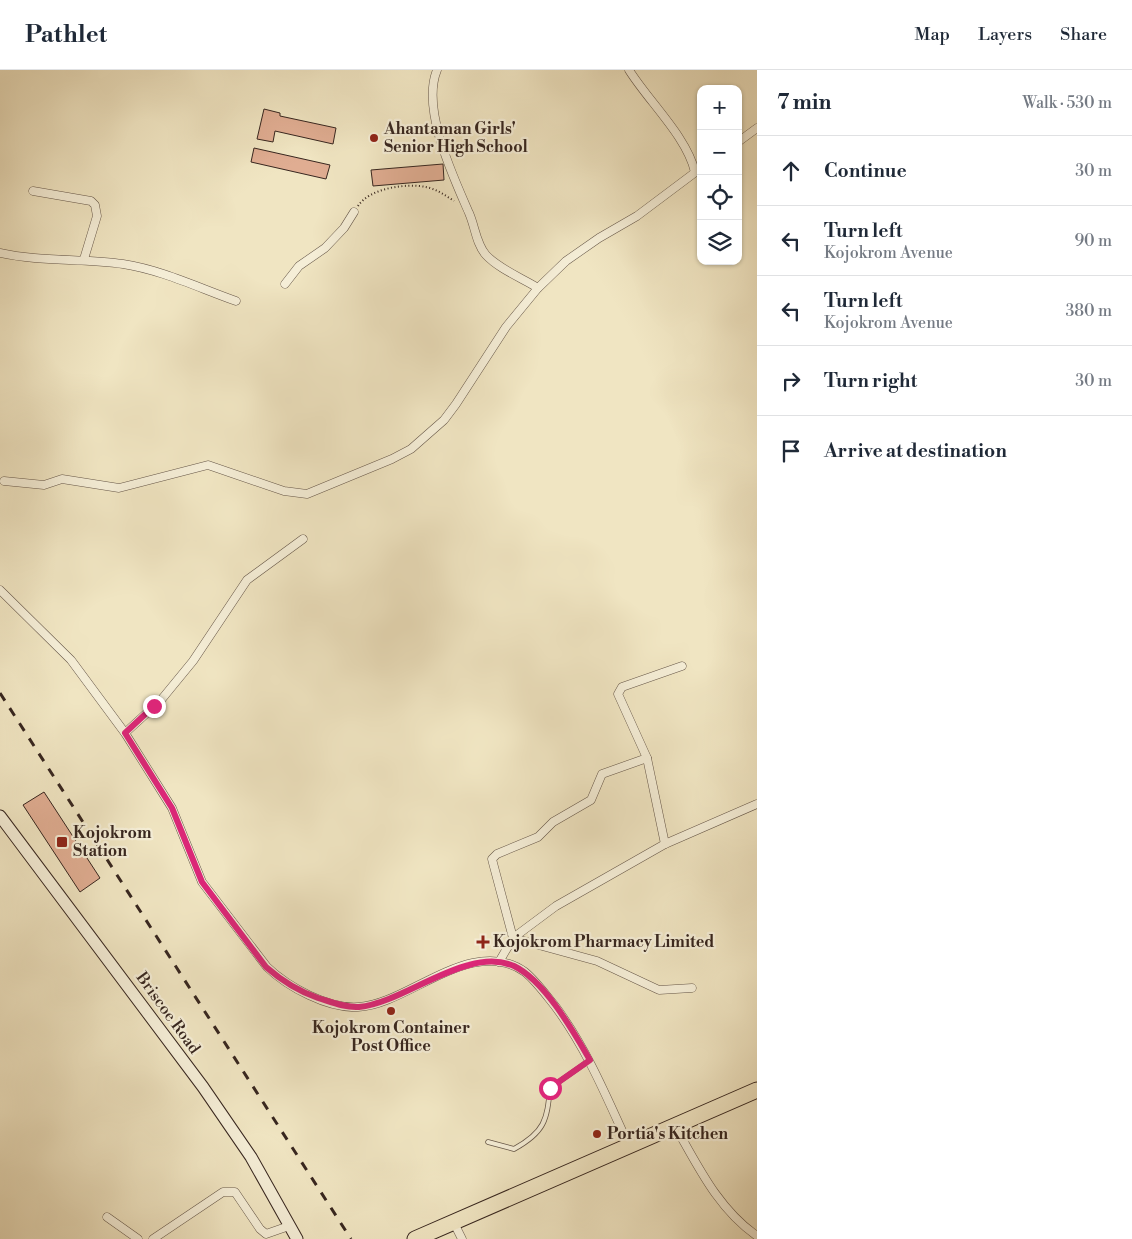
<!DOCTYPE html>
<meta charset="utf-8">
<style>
:root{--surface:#fff;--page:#f2f2f3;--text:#1f2937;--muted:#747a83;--line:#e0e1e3}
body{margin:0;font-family:"Libre Bodoni",serif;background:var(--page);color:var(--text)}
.controls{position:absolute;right:15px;top:15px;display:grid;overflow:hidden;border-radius:10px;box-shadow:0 1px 4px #0004}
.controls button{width:45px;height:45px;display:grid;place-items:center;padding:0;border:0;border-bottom:1px solid var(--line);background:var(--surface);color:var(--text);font:25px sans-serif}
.stop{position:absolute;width:15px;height:15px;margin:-11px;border:4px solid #db2777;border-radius:50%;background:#fff}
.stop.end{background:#db2777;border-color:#fff;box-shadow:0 1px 5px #0008}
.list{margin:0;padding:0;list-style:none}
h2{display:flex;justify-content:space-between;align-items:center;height:65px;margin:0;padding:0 20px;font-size:21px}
h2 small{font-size:16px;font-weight:400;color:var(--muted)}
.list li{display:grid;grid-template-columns:32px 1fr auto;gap:15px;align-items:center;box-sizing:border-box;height:70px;padding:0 20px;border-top:1px solid var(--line)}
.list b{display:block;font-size:19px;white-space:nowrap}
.list p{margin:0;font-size:16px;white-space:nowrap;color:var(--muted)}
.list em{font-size:16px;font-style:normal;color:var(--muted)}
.icon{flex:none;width:28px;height:28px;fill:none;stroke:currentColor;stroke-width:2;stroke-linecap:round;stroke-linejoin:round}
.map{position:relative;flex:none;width:757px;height:1169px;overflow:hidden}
header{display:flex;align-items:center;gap:30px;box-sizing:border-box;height:70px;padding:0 25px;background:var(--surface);border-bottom:1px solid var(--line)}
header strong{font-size:24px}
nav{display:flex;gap:28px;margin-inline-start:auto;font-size:18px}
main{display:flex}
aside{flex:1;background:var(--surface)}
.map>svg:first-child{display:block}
.building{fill:#e0ad92;stroke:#37261f}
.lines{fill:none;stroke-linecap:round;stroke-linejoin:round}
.lane-casing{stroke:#655648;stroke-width:5.5}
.street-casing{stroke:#655648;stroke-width:9}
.secondary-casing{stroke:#37261f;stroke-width:13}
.highway-casing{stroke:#37261f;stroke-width:17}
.path{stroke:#37261f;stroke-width:2;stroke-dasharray:1 2.5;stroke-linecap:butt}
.lane{stroke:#f5eed7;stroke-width:4}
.street{stroke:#f5eed7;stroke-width:8}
.secondary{stroke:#f5eed7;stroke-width:11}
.highway{stroke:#f0e5c2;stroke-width:15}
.rail{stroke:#37261f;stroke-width:3;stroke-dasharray:9 9;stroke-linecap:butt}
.route{stroke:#db2777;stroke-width:6}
.poi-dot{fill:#8f2418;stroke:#f5eed7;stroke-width:2}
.labels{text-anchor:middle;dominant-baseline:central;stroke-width:4.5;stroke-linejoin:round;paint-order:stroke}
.poi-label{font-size:16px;font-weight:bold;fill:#37261f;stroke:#f5eed7;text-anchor:start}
.street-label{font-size:16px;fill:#37261f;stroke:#f5eed7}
</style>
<header>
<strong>Pathlet</strong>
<nav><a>Map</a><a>Layers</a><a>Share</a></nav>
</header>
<main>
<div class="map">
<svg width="757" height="1169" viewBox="0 0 757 1169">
<rect width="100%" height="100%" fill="#f0e5c2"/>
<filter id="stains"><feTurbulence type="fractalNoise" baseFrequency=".004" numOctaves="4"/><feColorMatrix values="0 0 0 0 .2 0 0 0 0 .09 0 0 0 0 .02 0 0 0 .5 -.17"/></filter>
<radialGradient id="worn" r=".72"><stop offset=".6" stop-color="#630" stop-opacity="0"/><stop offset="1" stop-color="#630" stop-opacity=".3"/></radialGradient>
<!-- building -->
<g class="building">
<polygon points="264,39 280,43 280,46 336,58 333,74 275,61 273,72 257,69"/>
<polygon points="254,78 330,95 326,109 251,92"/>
<polygon points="443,94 444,110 373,116 371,100"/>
<polygon points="44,722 100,808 80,822 23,735"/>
</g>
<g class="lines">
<defs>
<path id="lane" d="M488 1072 514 1079C545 1062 547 1050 550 1018L590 990"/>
<g id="street">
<path d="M437 0C421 39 453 106 469 143 475 156 476 174 486 185 499 199 522 208 538 218"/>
<path d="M629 0C649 32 687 67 695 102"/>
<polyline points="738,72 757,58"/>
<polyline points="33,121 91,131 95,135 97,146 84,189"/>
<path d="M0 183C40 192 82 188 123 194 162 200 199 218 236 231"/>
<polyline points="285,214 299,196 325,178 344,158 354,142"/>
<polyline points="4,411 44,415 62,409 119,418 208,395 284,421 307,424 392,389 411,379 444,350 456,334 506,257 538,218 566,191 599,168 637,146 701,98"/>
<path d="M0 520 71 590 125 663 172 738 202 812 267 897C288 917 328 939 358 937 408 935 472 864 525 902 536 911 546 925 555 936 587 979 607 1028 629 1076"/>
<polyline points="125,663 161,630 193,591 247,510 303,469"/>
<polyline points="647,688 602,704 591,730 553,752 538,767 497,784 492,789 493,793 513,868 597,891 659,920 692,918"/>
<polyline points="665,774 647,688 618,624 622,617 682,596"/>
<polyline points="499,892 513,868 556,836 665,774 757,734"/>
<path d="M675 1056C698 1096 718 1139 757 1166"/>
<polyline points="107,1147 138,1169"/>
<polyline points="454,1153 462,1169"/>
<polyline points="153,1169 223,1122 235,1122 260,1159 266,1164 289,1156"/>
</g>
<polyline id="secondary" points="0,746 203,1017 251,1087 297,1169"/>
<polyline id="highway" points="415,1169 757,1020"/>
</defs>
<!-- lane casing -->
<use href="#lane" class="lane-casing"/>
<!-- street casing -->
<use href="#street" class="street-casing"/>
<!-- secondary casing -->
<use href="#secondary" class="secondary-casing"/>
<!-- highway casing -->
<use href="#highway" class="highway-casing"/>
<!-- path -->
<path class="path" d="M358 136C370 118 406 113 426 117 436 119 445 125 454 131"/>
<!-- lane -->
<use href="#lane" class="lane"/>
<!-- street -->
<use href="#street" class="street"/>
<!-- secondary -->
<use href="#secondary" class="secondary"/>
<!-- highway -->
<use href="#highway" class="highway"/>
<!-- rail -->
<polyline class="rail" points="0,623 351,1169"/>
</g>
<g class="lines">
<!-- route -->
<path class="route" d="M154 636 125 663 172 738 202 812 266 897C282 911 298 921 318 928 331 932 345 938 359 937 392 934 433 904 469 895 483 891 500 890 514 896 545 911 573 961 590 990L550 1018"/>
</g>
<!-- markers -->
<g class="poi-dot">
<circle cx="374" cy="68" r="5"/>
<rect x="56" y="766" width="12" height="12" rx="2.5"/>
<path d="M480.5 864.5h5v5h5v5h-5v5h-5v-5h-5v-5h5z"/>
<circle cx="391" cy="941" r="5"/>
<circle cx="597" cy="1064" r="5"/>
</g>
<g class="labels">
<!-- poi labels -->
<g class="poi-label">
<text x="384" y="59">Ahantaman Girls'<tspan x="384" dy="18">Senior High School</tspan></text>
<text x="73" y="763">Kojokrom<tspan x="73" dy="18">Station</tspan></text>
<text x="493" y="872">Kojokrom Pharmacy Limited</text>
<text x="391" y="958" text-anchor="middle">Kojokrom Container<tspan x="391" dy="18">Post Office</tspan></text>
<text x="607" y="1064">Portia's Kitchen</text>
</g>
<!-- street labels -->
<g class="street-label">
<text transform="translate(168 943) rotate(54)">Briscoe Road</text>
</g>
</g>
<rect width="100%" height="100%" filter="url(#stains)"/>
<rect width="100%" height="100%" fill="url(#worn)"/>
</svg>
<div class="controls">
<button>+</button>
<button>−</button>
<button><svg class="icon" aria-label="locate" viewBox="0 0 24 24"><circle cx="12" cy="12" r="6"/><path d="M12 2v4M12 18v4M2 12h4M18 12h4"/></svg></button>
<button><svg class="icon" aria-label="layers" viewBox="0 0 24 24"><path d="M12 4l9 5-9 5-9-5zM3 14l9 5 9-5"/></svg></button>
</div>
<div class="stop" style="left:550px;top:1018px"></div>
<div class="stop end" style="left:154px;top:636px"></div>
</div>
<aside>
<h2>7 min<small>Walk · 530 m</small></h2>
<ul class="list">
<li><svg class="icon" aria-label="ahead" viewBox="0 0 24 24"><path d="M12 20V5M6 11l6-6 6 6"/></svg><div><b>Continue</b></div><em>30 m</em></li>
<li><svg class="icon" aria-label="left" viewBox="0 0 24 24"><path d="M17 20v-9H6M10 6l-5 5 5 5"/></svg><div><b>Turn left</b><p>Kojokrom Avenue</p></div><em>90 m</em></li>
<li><svg class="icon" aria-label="left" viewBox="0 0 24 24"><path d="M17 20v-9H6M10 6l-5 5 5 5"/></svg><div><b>Turn left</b><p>Kojokrom Avenue</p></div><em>380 m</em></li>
<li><svg class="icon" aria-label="right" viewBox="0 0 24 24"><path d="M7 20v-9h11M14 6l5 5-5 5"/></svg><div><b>Turn right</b></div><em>30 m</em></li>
<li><svg class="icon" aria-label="arrive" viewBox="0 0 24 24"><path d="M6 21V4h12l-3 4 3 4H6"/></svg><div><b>Arrive at destination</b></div></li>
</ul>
</aside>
</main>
